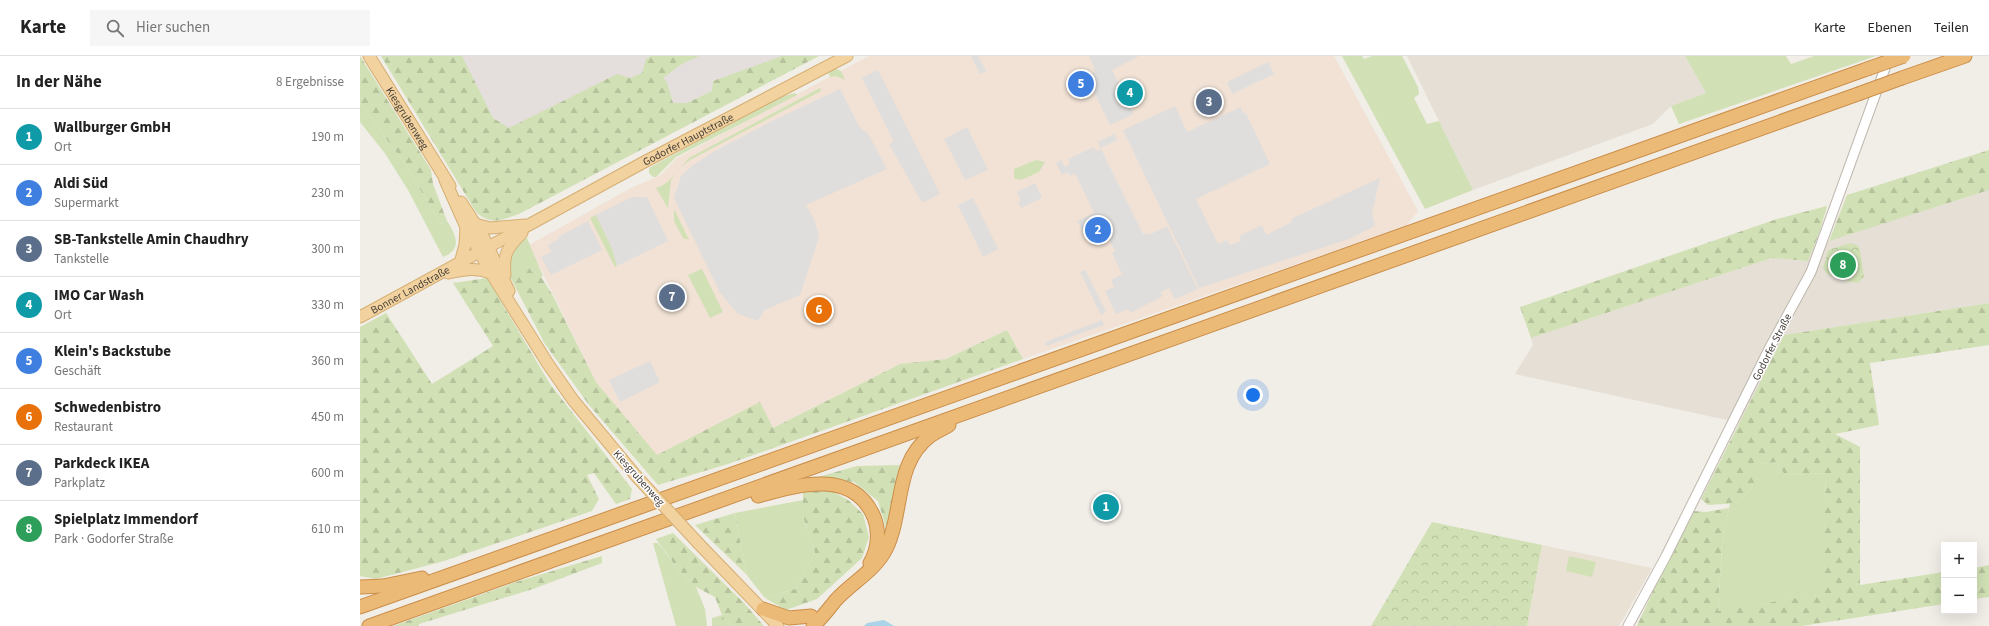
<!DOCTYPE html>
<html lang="de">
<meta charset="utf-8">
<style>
:root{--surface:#fff;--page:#f6f6f6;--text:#222;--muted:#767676;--line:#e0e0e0;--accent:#e03a30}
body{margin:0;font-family:"Source Sans 3",sans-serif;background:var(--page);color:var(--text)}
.controls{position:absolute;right:12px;bottom:12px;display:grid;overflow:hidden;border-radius:0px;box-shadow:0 4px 16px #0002}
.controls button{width:36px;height:36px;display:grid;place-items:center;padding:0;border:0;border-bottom:1px solid var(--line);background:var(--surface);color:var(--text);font:20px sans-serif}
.you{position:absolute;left:893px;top:339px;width:14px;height:14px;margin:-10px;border:3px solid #fff;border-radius:50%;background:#1a73e8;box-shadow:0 0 0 6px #1a73e833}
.badge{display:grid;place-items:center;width:26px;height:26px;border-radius:50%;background:var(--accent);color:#fff;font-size:13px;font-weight:700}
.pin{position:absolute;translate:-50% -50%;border:2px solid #fff;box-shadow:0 1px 4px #0006}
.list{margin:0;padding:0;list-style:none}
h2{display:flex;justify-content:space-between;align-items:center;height:52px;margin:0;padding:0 16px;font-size:17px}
h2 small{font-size:13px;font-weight:400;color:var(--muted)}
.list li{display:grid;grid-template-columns:26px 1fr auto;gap:12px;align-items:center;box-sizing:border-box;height:56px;padding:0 16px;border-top:1px solid var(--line)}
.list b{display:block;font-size:15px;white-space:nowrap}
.list p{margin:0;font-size:13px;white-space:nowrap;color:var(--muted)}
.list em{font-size:13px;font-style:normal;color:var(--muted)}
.icon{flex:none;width:22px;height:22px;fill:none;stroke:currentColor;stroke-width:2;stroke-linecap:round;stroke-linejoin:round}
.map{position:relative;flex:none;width:1629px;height:570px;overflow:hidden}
header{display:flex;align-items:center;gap:24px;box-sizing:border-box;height:56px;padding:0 20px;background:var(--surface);border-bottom:1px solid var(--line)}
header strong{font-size:19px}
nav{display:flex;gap:22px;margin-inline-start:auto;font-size:14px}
.search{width:280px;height:36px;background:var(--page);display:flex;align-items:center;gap:10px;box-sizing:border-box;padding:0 14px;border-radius:0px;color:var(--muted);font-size:15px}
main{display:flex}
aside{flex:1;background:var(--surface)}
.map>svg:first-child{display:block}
.residential{fill:#e5dfd6}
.commercial{fill:#f1e2d5}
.industrial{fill:#e4dfdc}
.education{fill:#e9e1d3}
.grass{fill:#d1e1b5}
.forest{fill:url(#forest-firs)}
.park{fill:url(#park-crowns)}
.parking{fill:#e0dedc}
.water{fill:url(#water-ripples)}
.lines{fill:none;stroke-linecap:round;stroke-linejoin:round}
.minor-casing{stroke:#bfb7ae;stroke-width:11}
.major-casing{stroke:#d5ae72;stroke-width:13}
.highway-casing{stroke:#ca8e49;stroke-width:15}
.minor{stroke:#fff;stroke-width:9}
.major{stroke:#f2d3a0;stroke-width:11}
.highway{stroke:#ecba77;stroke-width:13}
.major-bridge-casing{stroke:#d5ae72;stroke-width:13;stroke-linecap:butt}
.highway-bridge-casing{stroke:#ca8e49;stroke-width:15;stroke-linecap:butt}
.major-bridge{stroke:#f2d3a0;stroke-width:11}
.highway-bridge{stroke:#ecba77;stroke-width:13}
.labels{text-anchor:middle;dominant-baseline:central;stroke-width:3;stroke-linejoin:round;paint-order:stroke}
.street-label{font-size:11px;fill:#443d37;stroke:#fff}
</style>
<header>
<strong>Karte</strong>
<div class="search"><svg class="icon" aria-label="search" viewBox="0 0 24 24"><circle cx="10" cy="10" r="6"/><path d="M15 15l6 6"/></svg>Hier suchen</div>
<nav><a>Karte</a><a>Ebenen</a><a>Teilen</a></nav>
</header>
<main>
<aside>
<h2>In der Nähe<small>8 Ergebnisse</small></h2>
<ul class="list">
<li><span class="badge" style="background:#0f9aa8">1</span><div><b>Wallburger GmbH</b><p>Ort</p></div><em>190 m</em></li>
<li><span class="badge" style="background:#3f7fe0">2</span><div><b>Aldi Süd</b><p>Supermarkt</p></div><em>230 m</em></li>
<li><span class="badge" style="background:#5c6f8a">3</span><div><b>SB-Tankstelle Amin Chaudhry</b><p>Tankstelle</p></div><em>300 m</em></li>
<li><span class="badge" style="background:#0f9aa8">4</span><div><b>IMO Car Wash</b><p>Ort</p></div><em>330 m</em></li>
<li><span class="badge" style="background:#3f7fe0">5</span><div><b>Klein's Backstube</b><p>Geschäft</p></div><em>360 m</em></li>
<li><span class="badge" style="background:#e8710a">6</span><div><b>Schwedenbistro</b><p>Restaurant</p></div><em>450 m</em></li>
<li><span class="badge" style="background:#5c6f8a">7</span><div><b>Parkdeck IKEA</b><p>Parkplatz</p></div><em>600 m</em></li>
<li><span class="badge" style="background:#2e9e5b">8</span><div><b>Spielplatz Immendorf</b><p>Park · Godorfer Straße</p></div><em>610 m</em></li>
</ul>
</aside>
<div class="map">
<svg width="1629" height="570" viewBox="0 0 1629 570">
<defs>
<pattern id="forest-firs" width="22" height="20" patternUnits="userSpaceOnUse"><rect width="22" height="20" fill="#d1e1b5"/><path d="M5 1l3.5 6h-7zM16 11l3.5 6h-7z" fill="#b5c29c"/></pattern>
<pattern id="park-crowns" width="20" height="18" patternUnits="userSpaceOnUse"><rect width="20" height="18" fill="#d1e1b5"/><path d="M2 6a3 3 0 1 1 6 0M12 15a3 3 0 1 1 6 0" fill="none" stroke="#b5c29c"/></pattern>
<pattern id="water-ripples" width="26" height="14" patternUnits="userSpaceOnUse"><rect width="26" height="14" fill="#aad4e7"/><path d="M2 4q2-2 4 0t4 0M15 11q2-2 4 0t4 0" fill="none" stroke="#8cadbc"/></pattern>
</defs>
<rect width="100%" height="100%" fill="#f1ede7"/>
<!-- residential -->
<g class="residential">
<polygon points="1047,0 1325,0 1346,37 1311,50 1293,68 1113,134"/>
<polygon points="1629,134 1629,247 1424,279 1379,369 1367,364 1155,318 1173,289 1171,282 1412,202 1447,205 1454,189"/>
</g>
<!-- commercial -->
<polygon class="commercial" points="509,0 974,0 1058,155 1046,170 663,303 647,274 586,303 540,308 413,372 400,347 297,400 236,326 169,189 271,132 301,119 317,102"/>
<!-- industrial -->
<polygon class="industrial" points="86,0 444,0 165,134"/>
<!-- education -->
<polygon class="education" points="1182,489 1292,512 1259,570 1167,570"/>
<!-- grass -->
<g class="grass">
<polygon points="982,0 1002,0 1004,3 1012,0 1042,0 1058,31 1059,38 1054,42 1067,68 1079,65 1113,134 1065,153"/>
<polygon points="1325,0 1426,0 1431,8 1454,0 1516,0 1319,68 1311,50 1346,37"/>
<polygon points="474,12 481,15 485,24 476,20 470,21 468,16"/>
<path d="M460 32 461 35 330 104 320 112 311 124 308 152 296 132C311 128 319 112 329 102Z"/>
<polygon points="435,37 437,39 316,101 296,121 293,121 289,117 289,112 417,42"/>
<path d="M0 47 45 108 81 168 87 165C96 179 103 193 83 201L48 134 24 96 0 66Z"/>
<polygon points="676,104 685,106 679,116 661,124 654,122 654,113"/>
<polygon points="314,153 329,184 323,182 314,165"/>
<polygon points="236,159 252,192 257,210 255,211 230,162"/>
<path d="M167 182 183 220 181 221 172 216 169 211H160L148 217C151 199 149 191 167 182Z"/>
<polygon points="342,213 363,256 350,262 328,219"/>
<polygon points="1416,406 1425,419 1466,417 1463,538 1358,556 1362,489 1370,447 1378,447 1392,431 1400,408"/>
<polygon points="443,444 443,460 455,497 435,533 405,542 386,518 375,457"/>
<polygon points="293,487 298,487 317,512 336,531 345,553 347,570 316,570"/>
<polygon points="1209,500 1236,506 1232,521 1206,515"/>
</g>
<!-- forest -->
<g class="forest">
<polygon points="0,0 71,114 73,128 87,165 81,168 45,108 0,47"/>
<path d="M21 0H102L133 62 149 72 257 18 270 22 282 17 286 3 291 0H339L322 8 303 22 307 26 313 47H327L352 35 353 25 422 0H459L159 158C141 164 132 170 116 156Z"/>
<polygon points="1629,94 1629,134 1469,185 1487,139"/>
<polygon points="1467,150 1460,175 1448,205 1412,202 1171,282 1160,251 1417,163"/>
<polygon points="164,209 169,211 172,216 181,221 192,238 236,326 297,399 400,346 413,372 540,308 586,303 647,274 663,303 368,408 298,429 229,349 185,288 148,217 152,210 160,211"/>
<polygon points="127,222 190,328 272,433 270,443 256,448 234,417 227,419 239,443 232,455 84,505 16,523 0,520 0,271 26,257 72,328 133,290 93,227"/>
<polygon points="1629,247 1629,289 1510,307 1519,369 1475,378 1500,391 1500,529 1584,516 1584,548 1442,570 1277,570 1300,520 1334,455 1346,456 1369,452 1362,489 1358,555 1462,538 1466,417 1425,419 1416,406 1401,408 1392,431 1378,447 1348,449 1341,443 1424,279"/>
<polygon points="540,409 527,475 518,445 494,426 458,421 497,410"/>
<polygon points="470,434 488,444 503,458 509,481 502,502 457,543 426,554 405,542 435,533 455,497 443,460 443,436"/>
<polygon points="375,457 386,518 335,469"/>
<polygon points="313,477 384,547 404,570 374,570 362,559 355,541 336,531 317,512 296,483"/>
<polygon points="242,500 242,507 173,533 59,568 59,570 33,570 156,526"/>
<polygon points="1629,509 1629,541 1614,543 1614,512"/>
</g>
<!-- park -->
<g class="park">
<path d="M1490 187 1497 189 1500 193 1504 221 1498 227C1488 225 1468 223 1463 212L1468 194Z"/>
<polygon points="1072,466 1182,489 1167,570 1011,570"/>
<polygon points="362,559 374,570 352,570 352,562"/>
</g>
<!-- parking -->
<g class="parking">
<polygon points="611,0 618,0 626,15 620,18"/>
<polygon points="729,0 779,0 752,14 774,58 750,69 726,20 734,16 734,11"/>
<polygon points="908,6 914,18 872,38 867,26"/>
<polygon points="518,14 580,138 564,146 561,145 529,88 533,86 533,84 502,22"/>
<polygon points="480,33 499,70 509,79 527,113 446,149 455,165 459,181 440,239 405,254 398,265 378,258 360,237 314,142 321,120 332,110 353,96 414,64"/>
<polygon points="815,50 827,76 881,51 883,57 886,57 910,108 836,143 858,188 867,184 870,189 881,185 879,180 902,169 906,179 932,166 931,163 1020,122 1012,157 1015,170 989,183 839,232 763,74"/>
<polygon points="607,71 628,114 605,124 584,83"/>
<polygon points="754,78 757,84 740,92 738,86"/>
<polygon points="734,91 736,95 741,93 783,178 787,177 789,179 807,170 838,233 815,243 809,232 801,236 803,240 770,257 768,253 756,258 745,235 754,231 751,224 762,218 752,197 755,195 743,171 739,173 737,169 735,170 734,168 722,174 717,165 734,157 715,117 710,120 708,116 702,119 696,107 701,104 705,111 710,108 708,103"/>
<polygon points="675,127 682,142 661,152 658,146 661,145 657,136"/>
<polygon points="272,141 287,141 308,185 257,210 252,192 236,159"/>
<polygon points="613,142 638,193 623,201 598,149"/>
<polygon points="228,165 242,194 191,219 181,201 191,196 188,189 199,183 198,181"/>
<polygon points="725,214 746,256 741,259 720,216"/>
<polygon points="742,264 744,269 719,278 687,290 685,286"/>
<polygon points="290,305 300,326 260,346 249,324"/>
</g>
<!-- water -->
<polygon class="water" points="524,564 534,570 504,570 507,567"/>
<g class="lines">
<defs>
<polyline id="minor" points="1268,570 1306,500 1409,293 1451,216 1528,4"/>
<g id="major">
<path id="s1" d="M9 0 90 130"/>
<polyline points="85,124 106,171 131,217 188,308 213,344 277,421"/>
<polyline points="101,146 123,180 149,235"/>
<polyline points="115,168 130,172 165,169"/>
<polyline points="100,207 105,189 106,171"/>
<path d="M88 217C104 214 115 211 131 217"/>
<path d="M145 219C143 198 147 192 162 177"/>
<path id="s2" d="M0 261 286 105 487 0"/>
<polyline points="339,488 418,570"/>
</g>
<g id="highway">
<polyline points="1542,22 1605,0"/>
<path d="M398 440C437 429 493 412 514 461 520 476 518 493 510 507"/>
<polyline points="0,531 23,530 62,522"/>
<polyline points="0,551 1507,13"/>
<polyline points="403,553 429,562 451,560"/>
<polyline points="9,570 1498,38"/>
<path d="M453 570C462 562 468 554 475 545 491 527 515 515 526 493 544 456 534 407 570 380 576 376 583 373 589 369"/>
</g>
</defs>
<!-- minor casing -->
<use href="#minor" class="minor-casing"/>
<!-- major casing -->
<use href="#major" class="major-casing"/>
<!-- highway casing -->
<use href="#highway" class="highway-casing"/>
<!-- minor -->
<use href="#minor" class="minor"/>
<!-- major -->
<use href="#major" class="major"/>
<!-- highway -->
<use href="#highway" class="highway"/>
<defs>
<polyline id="major-bridge" points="277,421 339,488"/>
<g id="highway-bridge">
<polyline points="1507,13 1544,0"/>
<polyline points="1498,38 1542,22"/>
</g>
</defs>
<!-- major-bridge casing -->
<use href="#major-bridge" class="major-bridge-casing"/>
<!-- highway-bridge casing -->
<use href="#highway-bridge" class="highway-bridge-casing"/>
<!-- major-bridge -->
<use href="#major-bridge" class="major-bridge"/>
<!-- highway-bridge -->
<use href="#highway-bridge" class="highway-bridge"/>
</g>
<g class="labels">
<!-- street labels -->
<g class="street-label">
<text stroke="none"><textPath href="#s1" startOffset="73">Kiesgrubenweg</textPath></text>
<text stroke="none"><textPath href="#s2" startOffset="373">Godorfer Hauptstraße</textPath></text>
<text stroke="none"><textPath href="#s2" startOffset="57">Bonner Landstraße</textPath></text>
<text transform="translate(1412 291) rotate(-63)">Godorfer Straße</text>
<text transform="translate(279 422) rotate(48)">Kiesgrubenweg</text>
</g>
</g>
</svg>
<div class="controls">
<button>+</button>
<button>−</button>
</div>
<div class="you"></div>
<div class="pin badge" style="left:746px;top:451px;background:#0f9aa8">1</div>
<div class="pin badge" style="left:738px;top:174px;background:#3f7fe0">2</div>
<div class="pin badge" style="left:849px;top:46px;background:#5c6f8a">3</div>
<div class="pin badge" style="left:770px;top:37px;background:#0f9aa8">4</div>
<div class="pin badge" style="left:721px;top:28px;background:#3f7fe0">5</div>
<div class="pin badge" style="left:459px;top:254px;background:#e8710a">6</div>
<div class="pin badge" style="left:312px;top:241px;background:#5c6f8a">7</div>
<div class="pin badge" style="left:1483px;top:209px;background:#2e9e5b">8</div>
</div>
</main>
